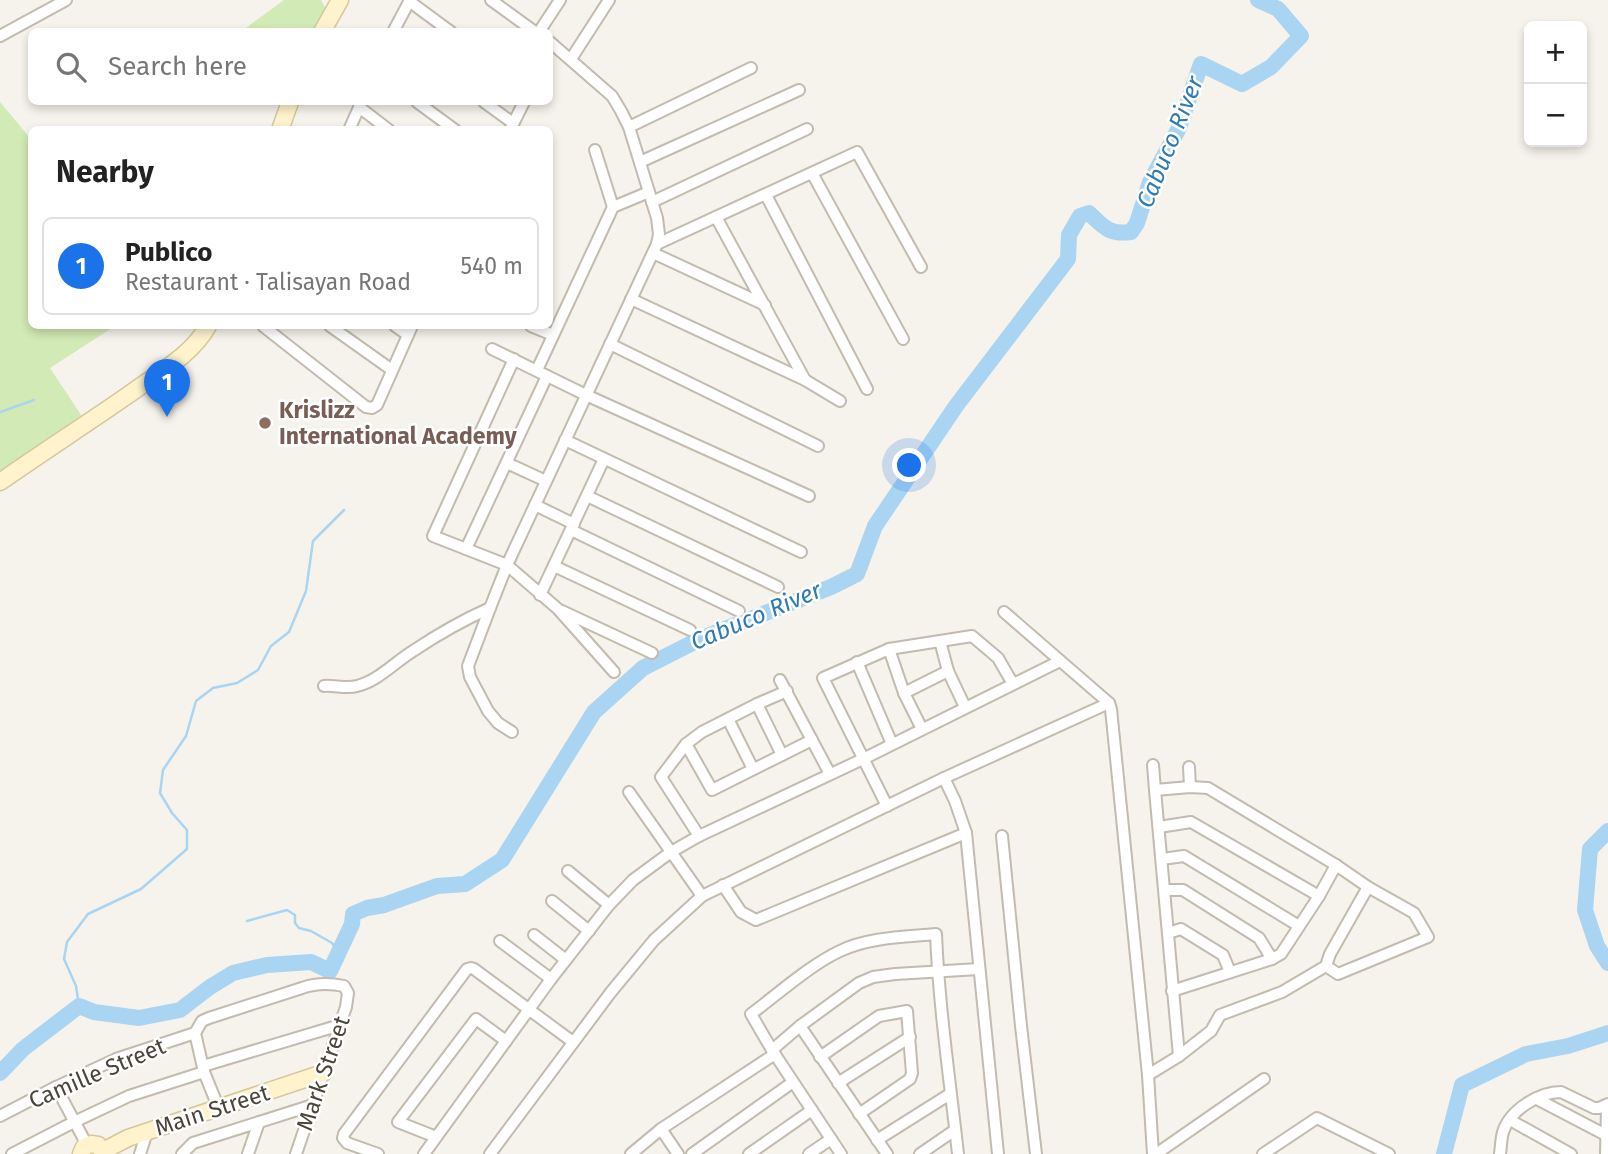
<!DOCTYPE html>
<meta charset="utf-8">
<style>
:root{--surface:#fff;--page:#f2f2f2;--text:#222;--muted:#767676;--line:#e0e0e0;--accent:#1a73e8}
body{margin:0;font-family:"Fira Sans",sans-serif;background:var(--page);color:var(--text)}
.controls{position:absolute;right:21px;top:21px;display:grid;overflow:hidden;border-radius:10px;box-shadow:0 4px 10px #0003}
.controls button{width:63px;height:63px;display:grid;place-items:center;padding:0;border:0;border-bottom:2px solid var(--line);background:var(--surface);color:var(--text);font:35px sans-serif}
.you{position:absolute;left:910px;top:466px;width:24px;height:24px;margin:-18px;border:5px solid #fff;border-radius:50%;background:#1a73e8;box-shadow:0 0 0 10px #1a73e833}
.badge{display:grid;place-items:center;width:46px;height:46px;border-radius:50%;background:var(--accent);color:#fff;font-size:23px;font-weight:700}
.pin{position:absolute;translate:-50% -58px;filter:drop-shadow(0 2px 4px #0008)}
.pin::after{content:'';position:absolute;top:37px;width:24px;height:21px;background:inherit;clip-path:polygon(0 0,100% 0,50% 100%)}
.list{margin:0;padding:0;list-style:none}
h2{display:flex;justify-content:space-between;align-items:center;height:91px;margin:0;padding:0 28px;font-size:30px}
h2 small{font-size:23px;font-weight:400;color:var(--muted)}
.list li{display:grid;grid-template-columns:46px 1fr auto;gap:21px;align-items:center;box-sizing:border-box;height:98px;margin:0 14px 14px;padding:0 14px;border:2px solid var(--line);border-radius:10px}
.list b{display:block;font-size:26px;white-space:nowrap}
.list p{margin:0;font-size:23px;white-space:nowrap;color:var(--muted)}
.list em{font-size:23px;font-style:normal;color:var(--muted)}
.icon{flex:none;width:38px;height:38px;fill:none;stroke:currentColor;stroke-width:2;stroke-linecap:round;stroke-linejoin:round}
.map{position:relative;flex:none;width:1608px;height:1154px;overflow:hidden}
.search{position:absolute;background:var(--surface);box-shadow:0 4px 10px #0003;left:28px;top:28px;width:525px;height:77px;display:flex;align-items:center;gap:18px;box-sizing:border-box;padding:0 24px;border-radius:10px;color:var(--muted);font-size:26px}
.panel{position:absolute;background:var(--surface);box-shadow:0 4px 10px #0003;left:28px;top:126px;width:525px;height:203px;border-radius:10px}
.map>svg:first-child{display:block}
.green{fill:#d2eab5}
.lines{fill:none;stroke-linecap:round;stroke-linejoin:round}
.stream{stroke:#a9d4f2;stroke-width:2.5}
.river{stroke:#a9d4f2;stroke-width:16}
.street-casing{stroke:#c2bbae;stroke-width:14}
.secondary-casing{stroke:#d6c79b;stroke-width:19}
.street{stroke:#fff;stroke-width:10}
.secondary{stroke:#fff3cd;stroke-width:16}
.education-dot{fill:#8d6e63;stroke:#fff;stroke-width:2.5}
.labels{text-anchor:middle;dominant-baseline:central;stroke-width:5;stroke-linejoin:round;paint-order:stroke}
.education-label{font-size:23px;font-weight:bold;fill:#785e54;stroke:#fff;text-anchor:start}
.street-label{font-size:23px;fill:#4b4439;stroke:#fff}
.water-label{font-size:24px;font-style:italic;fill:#2e7ab2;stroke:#fff}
</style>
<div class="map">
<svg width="1608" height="1154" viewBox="0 0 1608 1154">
<rect width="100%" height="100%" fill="#f6f3ec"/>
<!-- green -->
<g class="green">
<polygon points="284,0 321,0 328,13 319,31 244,32 243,30"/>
<polygon points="0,102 31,139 32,326 115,326 50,368 83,418 0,476"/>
</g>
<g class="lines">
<!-- stream -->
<g class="stream">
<polyline points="0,412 34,400"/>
<polyline points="247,921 287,910 295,915 295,923 299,928 311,931 332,943 336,949 333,963"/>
<polyline points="79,1006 76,986 64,959 67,942 88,914 141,889 187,849 187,830 172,813 160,793 163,770 186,736 196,701 213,688 237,683 258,670 271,646 289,632 306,591 313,541 344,510"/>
</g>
<!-- river -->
<g class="river">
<polyline points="1608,831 1590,849 1585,910 1597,946 1608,963"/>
<path d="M0 1073 23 1049 79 1006 94 1012 139 1018 180 1010 210 987 233 973 267 965 311 962 330 971 352 924 353 914 367 908 384 905 437 886 465 884 502 860 594 712 643 668 700 639 831 587 857 574 875 526 956 406 1068 259 1069 235 1080 216 1089 213C1104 227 1109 235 1131 232L1137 223 1150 182 1178 130 1201 64 1242 84 1271 67 1301 36 1278 9 1258 0"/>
<polyline points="1444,1154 1462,1085 1526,1054 1568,1046 1608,1033"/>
</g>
<defs>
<g id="street">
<polyline points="491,0 535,32"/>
<polyline points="409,1 451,32"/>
<polyline points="393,32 410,0"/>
<polyline points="539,32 560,0"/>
<polyline points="0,36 66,0"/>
<polyline points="571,59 609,0"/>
<polyline points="417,102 455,130"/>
<polyline points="484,102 513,123"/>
<polyline points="359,107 389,130"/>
<polyline points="629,127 751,68"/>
<polyline points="349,130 361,103"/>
<polyline points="510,130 524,102"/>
<polyline points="595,150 613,207"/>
<polyline points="640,162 799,90"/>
<polyline points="812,173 903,339"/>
<polyline points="766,195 867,389"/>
<polyline points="652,202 807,129"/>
<polyline points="716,217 805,380"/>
<polyline points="657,244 857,152 921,267"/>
<polyline points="653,253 765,305"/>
<polyline points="631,299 805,380 840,401"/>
<polyline points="263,326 366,407 372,408 377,405 412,326"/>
<polyline points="330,326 392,370"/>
<polyline points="395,326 408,335"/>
<polyline points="531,326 553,335"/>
<polyline points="610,344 818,446"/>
<polyline points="492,349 586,395 809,496"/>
<polyline points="514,359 433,536 507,565 558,609 614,672"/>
<polyline points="537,370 613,207 649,192"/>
<polyline points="565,440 801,552"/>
<polyline points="507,463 546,481"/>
<polyline points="587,496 778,587"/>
<polyline points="535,505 574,524"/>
<polyline points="571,530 739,611"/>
<polyline points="466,549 547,376"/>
<polyline points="554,566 690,630"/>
<polyline points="540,595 604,459"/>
<polyline points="490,608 468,666 470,677 488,711 498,723 512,732"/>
<polyline points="562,611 652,653"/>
<polyline points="1004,612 1109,703 1111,709 1148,1075 1153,1154"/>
<polyline points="940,641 948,671 965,707"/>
<polyline points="889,649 904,693 922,729"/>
<polyline points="857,662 892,744"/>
<polyline points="780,680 830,774"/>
<path d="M324 686C334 685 347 689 357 686 378 681 395 662 413 651 437 635 463 620 490 608L507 565 657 244 659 234 657 218 629 127 621 111 612 96 550 42"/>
<polyline points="904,693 948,671"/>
<polyline points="757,704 782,755"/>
<polyline points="728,719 753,769"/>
<polyline points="686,744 712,790 812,740"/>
<polyline points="1153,765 1155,790"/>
<polyline points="1189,767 1190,787"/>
<polyline points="944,778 955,801 966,833 998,1154"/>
<polyline points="629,792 702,896"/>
<polyline points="887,806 823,678 889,649 972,636 998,658 1013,684"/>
<polyline points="1159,827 1191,822 1319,896"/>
<polyline points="699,836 661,777 686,744 702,732 757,704 787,691"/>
<polyline points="1002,836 1021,1026 1036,1154"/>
<polyline points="1162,859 1184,856 1299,926"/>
<polyline points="568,871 609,905"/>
<polyline points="723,885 741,912 756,920 966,833"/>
<polyline points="1165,890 1183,890 1259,938 1272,959"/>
<polyline points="552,901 589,931"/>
<polyline points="1168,933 1181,929 1223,955 1230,972"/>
<polyline points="534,935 566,960"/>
<polyline points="500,941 551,979"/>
<polyline points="1172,991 1272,959 1281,954 1319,896 1336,865"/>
<polyline points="800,1026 887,1154"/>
<path d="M195 1033 202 1021 209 1018 302 988C316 983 329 983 344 986L348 993 346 1007 296 1154"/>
<polyline points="195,1033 204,1072 219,1109"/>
<polyline points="772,1050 800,1026 859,983 873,977 895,974 979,969"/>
<polyline points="1179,1056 1155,790 1190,787 1208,788 1336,865 1368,887 1414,913 1428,937 1338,974 1326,966"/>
<polyline points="820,1057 879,1016 907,1011 912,1073 910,1079 859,1114"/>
<polyline points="203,1066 340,1025"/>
<polyline points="1148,1075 1179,1056 1211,1031 1220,1015 1282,992 1326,966 1330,954 1368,887"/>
<polyline points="838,1083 910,1037"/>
<polyline points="56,1087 87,1145"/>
<polyline points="1537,1099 1606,1135"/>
<polyline points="0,1116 56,1087 116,1059 195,1033"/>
<polyline points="1510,1120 1571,1154"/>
<polyline points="661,1129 678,1154"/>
<polyline points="436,1137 398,1122 476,1019 506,1041"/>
<polyline points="877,1140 950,1094"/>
<polyline points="12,1154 74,1122 129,1096 204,1072"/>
<polyline points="140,1154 147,1132"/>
<polyline points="182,1154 193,1143 313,1105"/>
<polyline points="248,1154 259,1122"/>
<polyline points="378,1154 347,1143 343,1138 344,1134 467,969 471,968 474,969 573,1042"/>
<polyline points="424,1154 551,979 609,905 633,880 671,852 699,836 863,759 1060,661"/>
<polyline points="490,1154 611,992 654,940 702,896 944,778 1109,703"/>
<polyline points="631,1154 661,1129 775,1054"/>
<polyline points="692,1154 793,1082"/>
<polyline points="749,1154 812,1110"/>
<polyline points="809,1154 831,1139"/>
<path d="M841 1154 772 1050 751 1014C778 994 810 965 840 951 869 937 905 937 936 934 939 1008 950 1081 958 1154"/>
<polyline points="920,1154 955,1130"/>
<polyline points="1156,1154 1264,1079"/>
<polyline points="1263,1154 1317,1118 1389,1154"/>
<path d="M1500 1154C1501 1147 1501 1139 1503 1132 1510 1110 1539 1092 1561 1092L1594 1108H1599L1608 1104"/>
<polyline points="1606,1154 1607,1105"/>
</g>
<g id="secondary">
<polyline points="322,32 340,0"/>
<polyline points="280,130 290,102"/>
<path d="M0 482C43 452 88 423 131 393 158 373 191 356 208 326"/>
<polyline points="103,1151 128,1138 323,1073"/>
<polyline points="81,1154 84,1147 91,1144 98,1145 104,1154"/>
</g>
</defs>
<!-- street casing -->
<use href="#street" class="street-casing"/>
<!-- secondary casing -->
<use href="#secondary" class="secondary-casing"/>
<!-- street -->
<use href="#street" class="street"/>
<!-- secondary -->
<use href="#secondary" class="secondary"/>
</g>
<!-- markers -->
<circle class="education-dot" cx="265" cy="423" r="7"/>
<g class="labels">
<!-- education labels -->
<g class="education-label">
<text x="279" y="410">Krislizz<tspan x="279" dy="26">International Academy</tspan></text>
</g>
<!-- street labels -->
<g class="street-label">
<text transform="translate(97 1073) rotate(-23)">Camille Street</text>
<text transform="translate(323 1073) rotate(-71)">Mark Street</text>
<text transform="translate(212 1110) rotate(-18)">Main Street</text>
</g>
<!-- water labels -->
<g class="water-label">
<text transform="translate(1170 142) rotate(-68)">Cabuco River</text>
<text transform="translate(756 616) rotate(-23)">Cabuco River</text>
</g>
</g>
</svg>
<div class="controls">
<button>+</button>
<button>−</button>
</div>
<div class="you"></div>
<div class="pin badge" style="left:167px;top:417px">1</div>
<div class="search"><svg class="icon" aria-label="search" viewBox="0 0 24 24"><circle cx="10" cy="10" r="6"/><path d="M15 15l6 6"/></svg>Search here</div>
<section class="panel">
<h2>Nearby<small></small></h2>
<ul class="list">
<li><span class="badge">1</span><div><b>Publico</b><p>Restaurant · Talisayan Road</p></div><em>540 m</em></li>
</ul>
</section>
</div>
